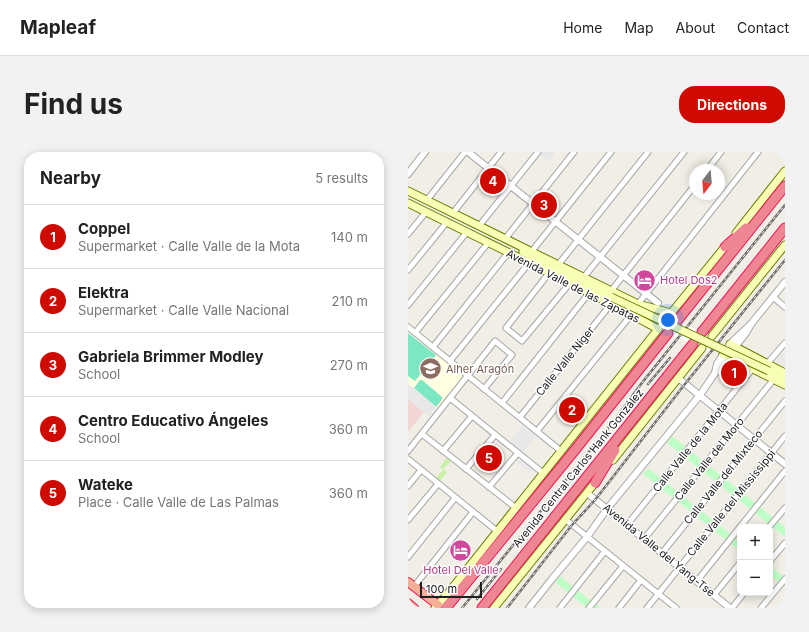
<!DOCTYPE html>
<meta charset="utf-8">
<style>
:root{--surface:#fff;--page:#f2f2f2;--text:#222;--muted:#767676;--line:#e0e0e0;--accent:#cf0a00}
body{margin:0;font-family:Inter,sans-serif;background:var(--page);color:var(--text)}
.controls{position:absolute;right:12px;bottom:12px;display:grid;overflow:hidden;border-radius:8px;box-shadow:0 2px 10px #0003}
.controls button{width:36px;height:36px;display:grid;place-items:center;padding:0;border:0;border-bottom:1px solid var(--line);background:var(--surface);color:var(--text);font:20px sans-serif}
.compass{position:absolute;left:281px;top:12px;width:36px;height:36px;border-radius:50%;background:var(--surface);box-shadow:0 2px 10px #0003;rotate:196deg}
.scale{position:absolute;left:12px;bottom:10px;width:62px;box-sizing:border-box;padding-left:4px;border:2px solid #202020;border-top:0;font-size:11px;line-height:14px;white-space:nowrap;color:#202020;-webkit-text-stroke:3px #fff;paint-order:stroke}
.you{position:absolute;left:260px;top:168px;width:14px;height:14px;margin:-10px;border:3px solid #fff;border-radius:50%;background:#1a73e8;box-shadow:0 0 0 6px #1a73e833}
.badge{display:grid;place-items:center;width:26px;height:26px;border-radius:50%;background:var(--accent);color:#fff;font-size:13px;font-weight:700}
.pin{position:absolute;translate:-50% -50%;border:2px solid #fff;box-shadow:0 1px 4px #0006}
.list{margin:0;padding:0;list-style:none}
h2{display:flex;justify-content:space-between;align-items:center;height:52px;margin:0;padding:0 16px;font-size:17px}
h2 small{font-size:13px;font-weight:400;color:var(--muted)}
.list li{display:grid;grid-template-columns:26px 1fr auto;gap:12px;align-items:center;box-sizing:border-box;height:64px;padding:0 16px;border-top:1px solid var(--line)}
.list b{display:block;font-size:15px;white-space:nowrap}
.list p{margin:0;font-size:13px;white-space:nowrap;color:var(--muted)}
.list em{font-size:13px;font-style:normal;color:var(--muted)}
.map{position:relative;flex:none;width:377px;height:456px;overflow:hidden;border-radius:16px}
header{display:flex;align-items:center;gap:24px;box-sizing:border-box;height:56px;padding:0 20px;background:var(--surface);border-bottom:1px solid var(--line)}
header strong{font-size:19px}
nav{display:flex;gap:22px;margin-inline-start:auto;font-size:14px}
.intro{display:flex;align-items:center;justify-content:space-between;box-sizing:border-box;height:96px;padding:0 24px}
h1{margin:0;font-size:28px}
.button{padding:10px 18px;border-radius:16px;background:var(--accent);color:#fff;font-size:14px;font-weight:700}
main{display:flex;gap:24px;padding:0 24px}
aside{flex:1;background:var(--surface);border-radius:16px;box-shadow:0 2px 10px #0003}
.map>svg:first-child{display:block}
.commercial{fill:#f3d6d3}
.education{fill:#feffe0}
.grass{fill:#c7f0a6}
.park{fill:#bfffc7}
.pitch{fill:#7ce7c3}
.parking{fill:#e8e8e8}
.pier{fill:#fff}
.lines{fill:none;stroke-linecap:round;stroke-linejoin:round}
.minor-casing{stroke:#a7a7a7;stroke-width:7}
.tertiary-casing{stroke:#a7a7a7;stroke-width:8}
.secondary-casing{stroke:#6a7d00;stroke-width:9}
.trunk-casing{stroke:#ec1555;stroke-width:10}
.motorway-casing{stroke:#ec1555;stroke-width:11}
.minor{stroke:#fff;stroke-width:5}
.tertiary{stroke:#fff;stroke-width:6}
.secondary{stroke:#f8ffb5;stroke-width:7}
.trunk{stroke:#f7b098;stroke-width:8}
.motorway{stroke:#ef8694;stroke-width:9}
.rail-casing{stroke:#6e6e6e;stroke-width:2.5}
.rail{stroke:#fff;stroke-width:1;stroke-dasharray:3;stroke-linecap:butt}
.secondary-bridge-casing{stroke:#6a7d00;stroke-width:9;stroke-linecap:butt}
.secondary-bridge{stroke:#f8ffb5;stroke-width:7}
.labels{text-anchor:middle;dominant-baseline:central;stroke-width:3;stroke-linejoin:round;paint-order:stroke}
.hotel-label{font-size:11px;fill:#b23c85;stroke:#fff;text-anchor:start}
.street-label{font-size:11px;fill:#202020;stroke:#fff}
.education-label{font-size:11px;fill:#785e54;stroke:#fff;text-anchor:start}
</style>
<header>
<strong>Mapleaf</strong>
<nav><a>Home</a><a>Map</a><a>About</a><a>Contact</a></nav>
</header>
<div class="intro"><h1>Find us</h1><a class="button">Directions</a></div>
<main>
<aside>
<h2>Nearby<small>5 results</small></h2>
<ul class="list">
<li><span class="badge">1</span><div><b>Coppel</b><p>Supermarket · Calle Valle de la Mota</p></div><em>140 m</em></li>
<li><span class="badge">2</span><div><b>Elektra</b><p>Supermarket · Calle Valle Nacional</p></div><em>210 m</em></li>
<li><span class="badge">3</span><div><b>Gabriela Brimmer Modley</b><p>School</p></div><em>270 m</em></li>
<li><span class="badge">4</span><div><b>Centro Educativo Ángeles</b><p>School</p></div><em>360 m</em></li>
<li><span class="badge">5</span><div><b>Wateke</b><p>Place · Calle Valle de Las Palmas</p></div><em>360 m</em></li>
</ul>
</aside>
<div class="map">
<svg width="377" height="456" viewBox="0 0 377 456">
<rect width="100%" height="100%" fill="#f1eee5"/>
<!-- commercial -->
<polygon class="commercial" points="0,247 16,260 0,280"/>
<!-- education -->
<g class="education">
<polygon points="80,22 97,35 94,39 77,26"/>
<polygon points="0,180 55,224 30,256 0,232"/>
</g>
<!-- grass -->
<polygon class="grass" points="39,306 43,309 35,317 39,320 32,329 28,326 35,318 32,315"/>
<!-- park -->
<g class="park">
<polygon points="264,284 377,375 377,385 259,291"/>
<polygon points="240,316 332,390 332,399 235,322"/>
<polygon points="362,414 377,426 377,435 362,423"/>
<polygon points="152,424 192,456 179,456 147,430"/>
</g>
<!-- pitch -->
<g class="pitch">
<polygon points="0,181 28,203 7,229 0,224"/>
<polygon points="12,228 14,228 34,245 34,247 29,254 27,254 6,236"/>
</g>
<!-- parking -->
<g class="parking">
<polygon points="135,0 145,0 147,1 141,9 132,3"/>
<polygon points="374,201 377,204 377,213 368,209"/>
<polygon points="0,232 28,255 21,264 0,247"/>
<polygon points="115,273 129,284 130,283 144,294 142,296 128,285 115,300 102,289"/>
<polygon points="112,307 125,318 122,320 109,310"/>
</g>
<!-- pier -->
<polygon class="pier" points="251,162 307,185 310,183 312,183 312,185 309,188 307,187 301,195 302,198 299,200 297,198 245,174 243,170 245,169 250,172 253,166 250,164"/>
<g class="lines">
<defs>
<g id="minor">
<polyline points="299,18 313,0"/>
<polyline points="19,48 57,0"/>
<polyline points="45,61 93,0"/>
<polyline points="71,74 130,0"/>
<polyline points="0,82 18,60"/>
<polyline points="97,87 166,0"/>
<polyline points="124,99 203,0"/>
<polyline points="150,113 240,0"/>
<polyline points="0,118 39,70"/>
<polyline points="141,121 98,176 114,189 162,131"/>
<polyline points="176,125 276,0"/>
<polyline points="203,139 287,33"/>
<polyline points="365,145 377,155"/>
<polyline points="230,152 350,0"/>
<polyline points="0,153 59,80"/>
<polyline points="0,175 153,299"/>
<polyline points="7,181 80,91"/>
<polyline points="25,195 100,101"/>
<polyline points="42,209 121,111"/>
<polyline points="358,213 377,191"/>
<polyline points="42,246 135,321"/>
<polyline points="94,251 181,141"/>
<polyline points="112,265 203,152"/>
<polyline points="129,279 223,163"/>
<polyline points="14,282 108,356"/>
<polyline points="0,299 87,189 104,203 76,237"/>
<polyline points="35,299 64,264"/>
<polyline points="0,307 89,379"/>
<polyline points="58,317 87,283"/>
<polyline points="0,334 13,318"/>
<polyline points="81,335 110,301"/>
<polyline points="157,367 268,456"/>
<polyline points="0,368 30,332"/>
<polyline points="219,373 346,215"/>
<polyline points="332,375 377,319"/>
<polyline points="361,375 377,356"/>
<polyline points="236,387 366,227"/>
<polyline points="254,401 377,249"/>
<polyline points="0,405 47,346"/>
<polyline points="362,409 377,391"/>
<polyline points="289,429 332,375"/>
<polyline points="8,432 65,360"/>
<polyline points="306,443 332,411"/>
<polyline points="152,456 197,399"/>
<polyline points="181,456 215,414"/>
<polyline points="211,456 233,428"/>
<polyline points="239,456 377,284"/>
<polyline points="324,456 336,441"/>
<polyline points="353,456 377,427"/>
</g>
<g id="tertiary">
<polyline points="60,0 250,151"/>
<polyline points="0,22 17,0"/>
<polyline points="307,221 309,212 322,192 343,172 377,130"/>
<polyline points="270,226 377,312"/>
<polyline points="179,341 322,456"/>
<polyline points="121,456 144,427 179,385 199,357 292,243 307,221 314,214 327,195 338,181 343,172"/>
</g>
<g id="secondary">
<polyline points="0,39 230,152 263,161"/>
<path d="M0 51C84 93 168 132 250 177"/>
<polyline points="328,81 377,19"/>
<polyline points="115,100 133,110 203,145"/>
<polyline points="260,165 320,91"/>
<polyline points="304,184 377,93"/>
<polyline points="322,192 377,221"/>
<polyline points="315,202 377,233"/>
<polyline points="361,219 377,227"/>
<polyline points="205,308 294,196"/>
<polyline points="27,456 41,440 251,176"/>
<polyline points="86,456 190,327"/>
</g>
<g id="trunk">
<polyline points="0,430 30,453"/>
<polyline points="0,451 6,456"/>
</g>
<g id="motorway">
<polyline points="317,95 338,76"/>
<polyline points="269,169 377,34"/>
<polyline points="294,180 377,76"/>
<polyline points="187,331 207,298"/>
<polyline points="38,456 167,298 260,181"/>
<polyline points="74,456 285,192"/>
</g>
</defs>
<!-- minor casing -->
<use href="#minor" class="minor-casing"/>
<!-- tertiary casing -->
<use href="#tertiary" class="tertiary-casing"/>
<!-- secondary casing -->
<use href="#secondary" class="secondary-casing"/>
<!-- trunk casing -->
<use href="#trunk" class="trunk-casing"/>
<!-- motorway casing -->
<use href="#motorway" class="motorway-casing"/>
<!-- minor -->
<use href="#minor" class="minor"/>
<!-- tertiary -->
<use href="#tertiary" class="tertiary"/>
<!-- secondary -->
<use href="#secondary" class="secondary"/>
<!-- trunk -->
<use href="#trunk" class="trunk"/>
<!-- motorway -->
<use href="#motorway" class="motorway"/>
<defs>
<g id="rail">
<polyline points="240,232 262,206"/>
<polyline points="69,447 93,417"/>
<polyline points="54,456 206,269 233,232 377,53"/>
<polyline points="99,456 164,373 187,348 277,232 377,108"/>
</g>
</defs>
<!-- rail casing -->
<use href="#rail" class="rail-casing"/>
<!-- rail -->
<use href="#rail" class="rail"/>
<defs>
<polyline id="secondary-bridge" points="203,145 361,219"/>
</defs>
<!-- secondary-bridge casing -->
<use href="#secondary-bridge" class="secondary-bridge-casing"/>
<!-- secondary-bridge -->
<use href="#secondary-bridge" class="secondary-bridge"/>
</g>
<!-- icons -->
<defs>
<symbol id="hotel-disc" viewBox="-11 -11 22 22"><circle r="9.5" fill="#d1479c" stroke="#fff"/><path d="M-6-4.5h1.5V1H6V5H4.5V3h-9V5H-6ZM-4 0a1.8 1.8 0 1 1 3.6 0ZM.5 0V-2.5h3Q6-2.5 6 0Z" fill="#fff"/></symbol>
<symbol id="school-disc" viewBox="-11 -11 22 22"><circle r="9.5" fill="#8d6e63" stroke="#fff"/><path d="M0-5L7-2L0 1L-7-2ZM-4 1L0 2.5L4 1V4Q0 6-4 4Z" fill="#fff"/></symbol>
</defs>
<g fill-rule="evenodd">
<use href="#hotel-disc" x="224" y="116" width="25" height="25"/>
<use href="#school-disc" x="10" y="204" width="25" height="25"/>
<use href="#hotel-disc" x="40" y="386" width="25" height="25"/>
</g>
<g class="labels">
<!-- hotel labels -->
<g class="hotel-label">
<text x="252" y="128">Hotel Dos2</text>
<text x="53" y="418" text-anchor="middle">Hotel Del Valle</text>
</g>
<!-- street labels -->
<g class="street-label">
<text transform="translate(165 134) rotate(27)">Avenida Valle de las Zapatas</text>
<text transform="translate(157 209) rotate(-51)">Calle Valle Níger</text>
<text transform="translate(282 295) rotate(-51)">Calle Valle de la Mota</text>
<text transform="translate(301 307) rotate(-51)">Calle Valle del Moro</text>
<text transform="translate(170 316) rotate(-51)">Avenida Central Carlos Hank González</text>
<text transform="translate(315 325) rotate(-51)">Calle Valle del Mixteco</text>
<text transform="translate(323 351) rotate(-51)">Calle Valle del Mississippi</text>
<text transform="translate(251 398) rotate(39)">Avenida Valle del Yang-Tse</text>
</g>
<!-- education labels -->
<g class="education-label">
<text x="38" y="217">Alher Aragón</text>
</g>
</g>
</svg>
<div class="controls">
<button>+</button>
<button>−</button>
</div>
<svg class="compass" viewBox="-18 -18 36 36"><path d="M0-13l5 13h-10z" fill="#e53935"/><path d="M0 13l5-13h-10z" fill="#767676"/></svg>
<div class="scale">100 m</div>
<div class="you"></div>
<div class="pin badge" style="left:326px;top:221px">1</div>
<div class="pin badge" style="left:164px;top:258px">2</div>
<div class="pin badge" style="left:136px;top:53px">3</div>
<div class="pin badge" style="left:85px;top:29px">4</div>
<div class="pin badge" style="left:81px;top:306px">5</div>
</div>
</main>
